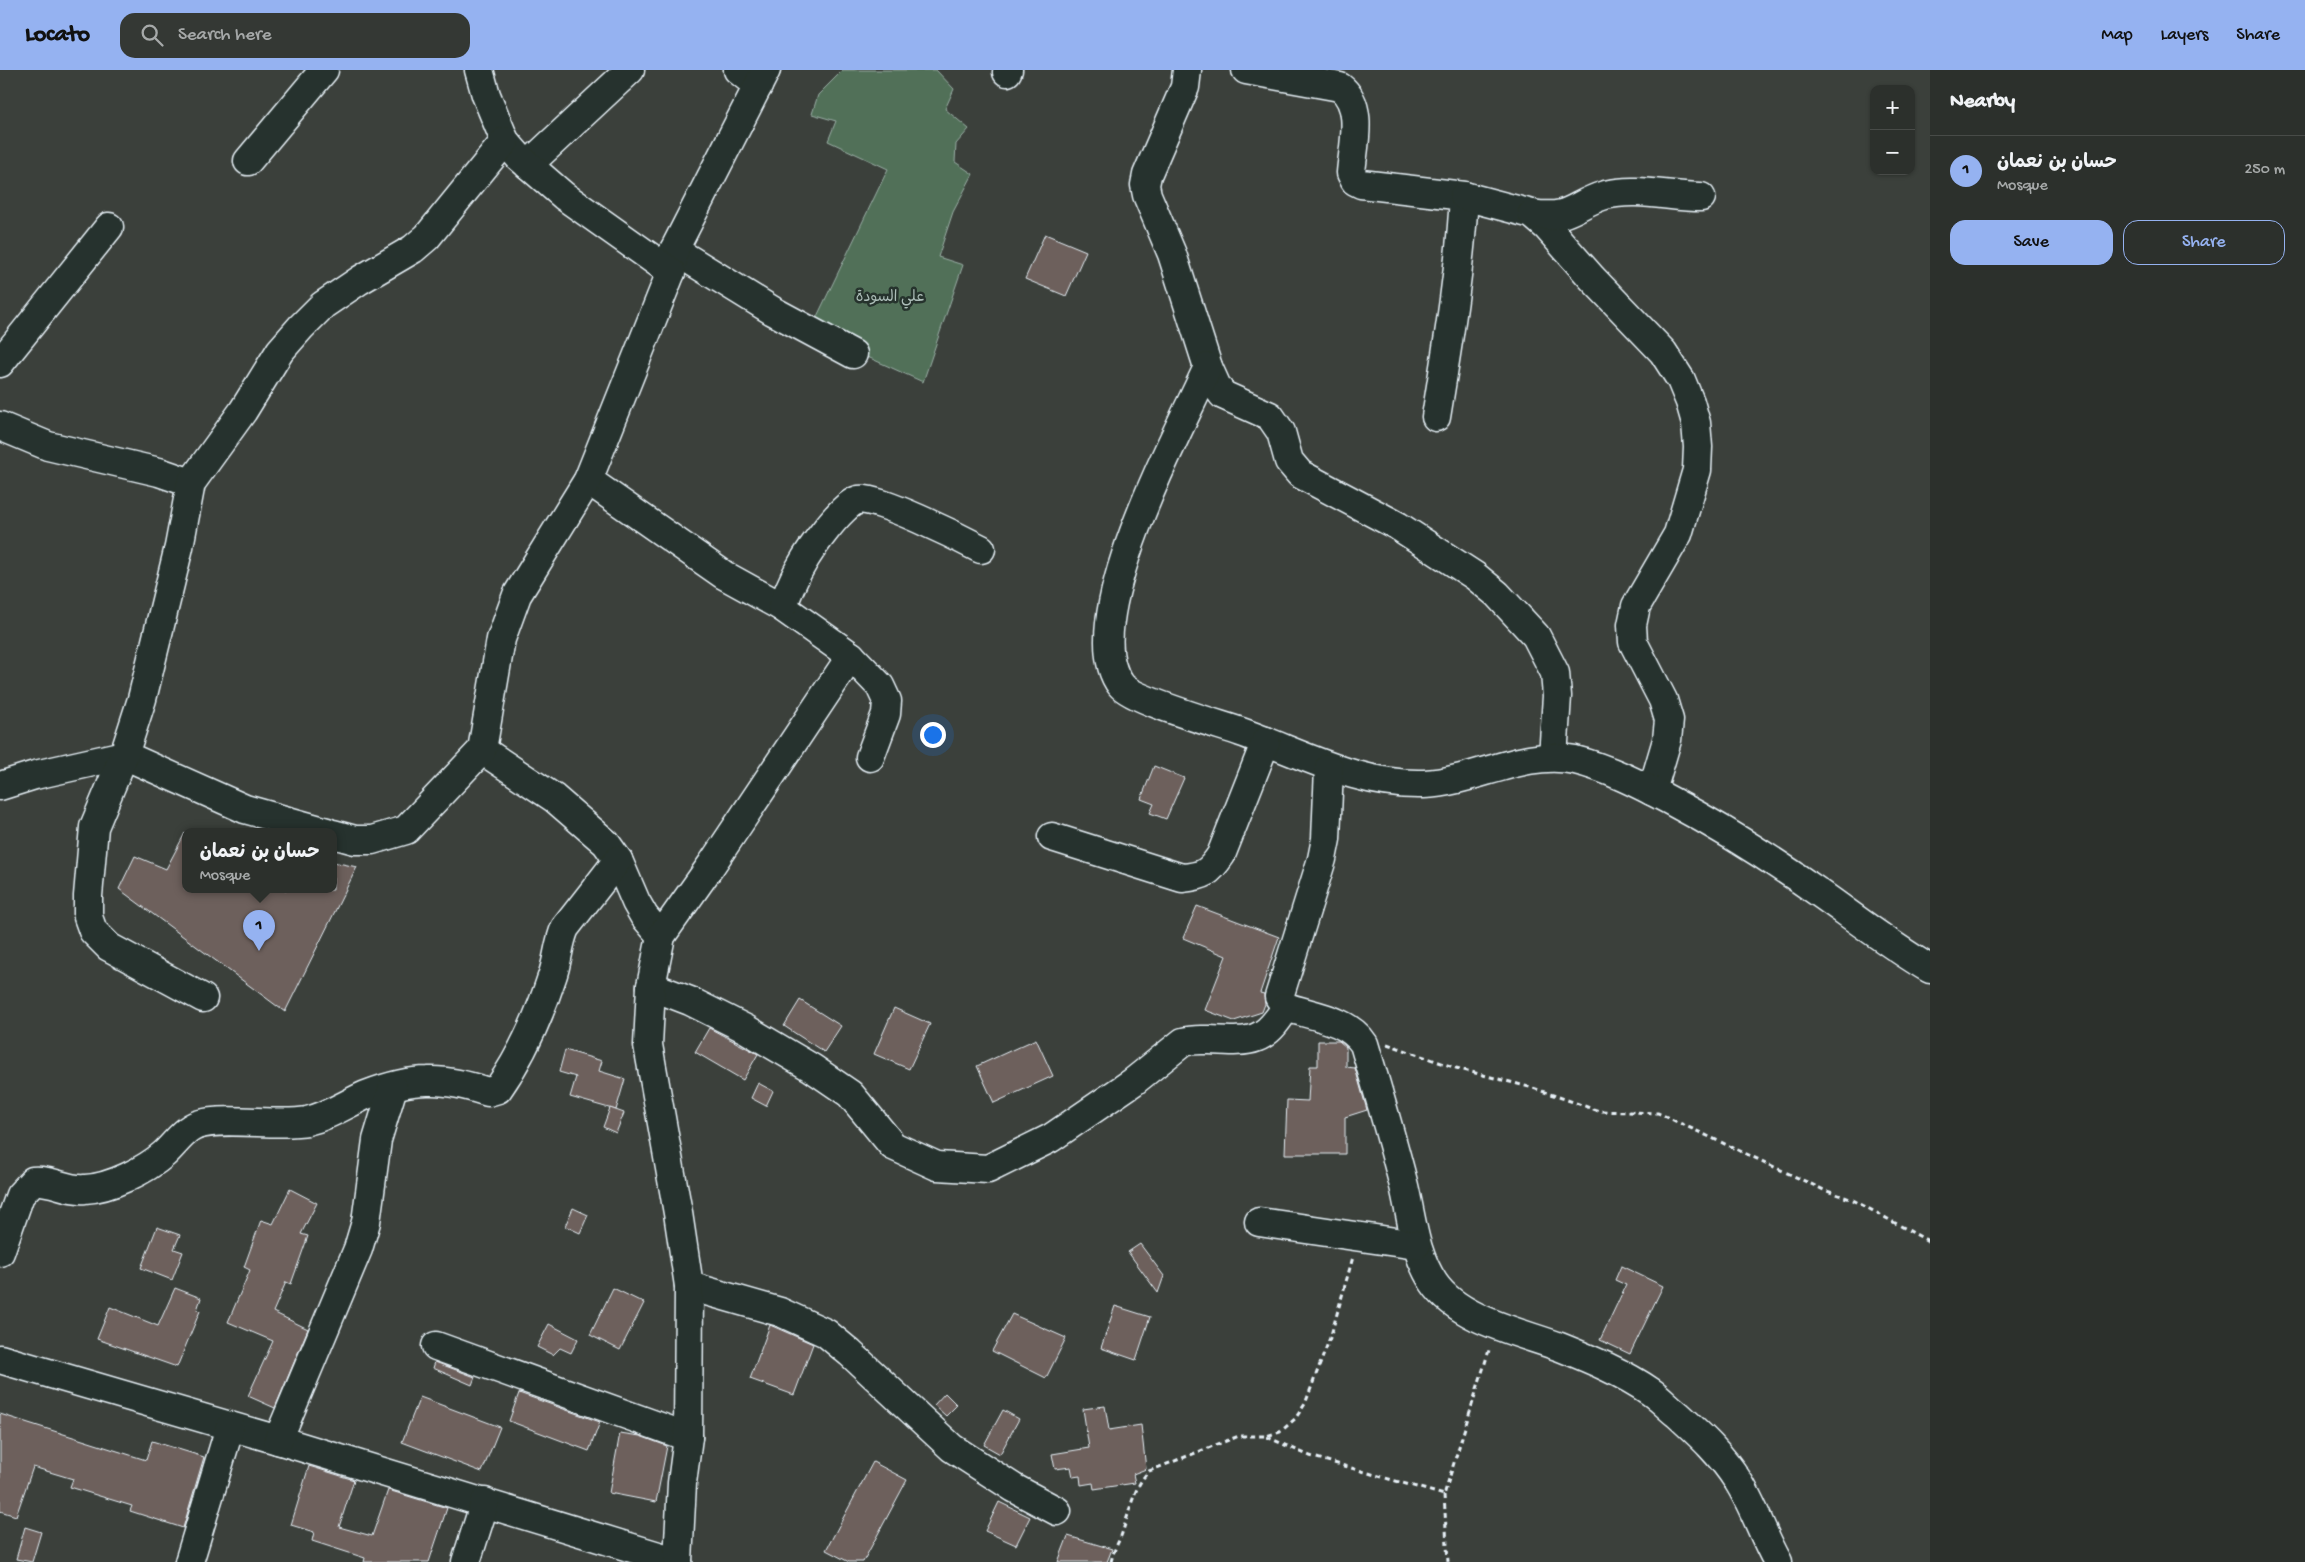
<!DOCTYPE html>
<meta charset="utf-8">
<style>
:root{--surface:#2c302c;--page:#343834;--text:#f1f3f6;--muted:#a6a9a9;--line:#484b48;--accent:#95b2f1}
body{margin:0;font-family:"Gochi Hand","Playpen Sans Arabic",sans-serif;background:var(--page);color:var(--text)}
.controls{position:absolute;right:15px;top:15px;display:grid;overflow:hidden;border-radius:10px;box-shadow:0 1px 4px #0004}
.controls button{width:45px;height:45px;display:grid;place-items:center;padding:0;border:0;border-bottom:1px solid var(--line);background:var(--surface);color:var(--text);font:25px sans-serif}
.you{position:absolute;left:932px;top:664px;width:18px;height:18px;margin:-12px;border:4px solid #fff;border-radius:50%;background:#1a73e8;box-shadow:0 0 0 8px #1a73e833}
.badge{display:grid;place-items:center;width:32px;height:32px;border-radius:50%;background:var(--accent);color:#111;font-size:16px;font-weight:700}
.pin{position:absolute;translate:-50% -41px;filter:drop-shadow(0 1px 2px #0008)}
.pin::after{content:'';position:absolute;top:26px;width:18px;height:15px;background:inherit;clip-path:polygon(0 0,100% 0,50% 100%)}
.popup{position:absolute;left:182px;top:758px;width:155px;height:65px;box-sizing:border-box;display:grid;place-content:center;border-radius:10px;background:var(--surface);filter:drop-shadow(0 1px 4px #0005);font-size:16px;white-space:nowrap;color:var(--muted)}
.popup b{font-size:19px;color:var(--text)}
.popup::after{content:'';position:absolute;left:50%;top:100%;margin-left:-10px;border:10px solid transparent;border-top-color:var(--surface)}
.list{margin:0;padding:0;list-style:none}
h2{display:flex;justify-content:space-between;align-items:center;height:65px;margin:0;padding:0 20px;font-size:21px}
h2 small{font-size:16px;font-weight:400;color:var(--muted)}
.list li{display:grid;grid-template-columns:32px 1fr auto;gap:15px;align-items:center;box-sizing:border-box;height:70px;padding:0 20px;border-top:1px solid var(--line)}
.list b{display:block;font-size:19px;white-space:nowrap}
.list p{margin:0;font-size:16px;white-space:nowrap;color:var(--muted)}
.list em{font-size:16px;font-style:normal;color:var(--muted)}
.actions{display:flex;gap:10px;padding:15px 20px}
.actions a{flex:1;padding:11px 0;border:1px solid var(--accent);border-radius:15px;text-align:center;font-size:18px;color:var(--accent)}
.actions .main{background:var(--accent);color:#111}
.icon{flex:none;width:28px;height:28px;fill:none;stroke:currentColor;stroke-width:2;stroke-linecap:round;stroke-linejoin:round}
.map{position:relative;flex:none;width:1930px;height:1492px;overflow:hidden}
header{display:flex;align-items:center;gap:30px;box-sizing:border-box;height:70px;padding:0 25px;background:var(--accent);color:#111}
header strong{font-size:24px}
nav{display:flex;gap:28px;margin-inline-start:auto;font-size:18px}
.search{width:350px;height:45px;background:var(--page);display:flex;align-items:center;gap:12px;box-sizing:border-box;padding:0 18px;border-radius:15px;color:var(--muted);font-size:19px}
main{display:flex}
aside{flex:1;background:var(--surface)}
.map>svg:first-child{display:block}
.green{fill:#517058;stroke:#9cb0a8}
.building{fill:#6d605c;stroke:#e8f1f8}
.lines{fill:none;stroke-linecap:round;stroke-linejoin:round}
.minor-casing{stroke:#e8f1f8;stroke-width:31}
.path{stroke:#e8f1f8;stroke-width:3;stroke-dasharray:5 4;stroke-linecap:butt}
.minor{stroke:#26332d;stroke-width:28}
.labels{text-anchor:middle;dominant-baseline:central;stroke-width:5;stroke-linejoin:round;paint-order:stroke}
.park-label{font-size:15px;fill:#acbdb8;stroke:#26332d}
</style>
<header>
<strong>Locato</strong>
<div class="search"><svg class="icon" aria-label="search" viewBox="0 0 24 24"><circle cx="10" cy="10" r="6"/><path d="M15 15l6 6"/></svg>Search here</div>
<nav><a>Map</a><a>Layers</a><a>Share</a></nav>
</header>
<main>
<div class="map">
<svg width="1930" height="1492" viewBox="0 0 1930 1492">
<rect width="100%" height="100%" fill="#3b403b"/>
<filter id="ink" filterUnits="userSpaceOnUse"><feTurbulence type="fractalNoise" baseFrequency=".02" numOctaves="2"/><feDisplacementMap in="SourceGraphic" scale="10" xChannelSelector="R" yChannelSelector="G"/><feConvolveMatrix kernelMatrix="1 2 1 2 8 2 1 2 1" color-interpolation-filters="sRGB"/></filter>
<g filter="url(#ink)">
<!-- green -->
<polygon class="green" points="843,0 936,0 954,19 945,39 969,59 956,74 955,92 973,104 953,142 938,187 963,195 923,312 810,261 888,99 828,71 836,51 812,44 818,25"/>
<!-- building -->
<g class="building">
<polygon points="1045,164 1086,181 1066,226 1025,209"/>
<polygon points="1154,696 1184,708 1166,749 1150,743 1154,734 1141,729"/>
<polygon points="185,763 185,820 333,820 333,792 357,797 285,942 119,819 135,786 166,799"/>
<polygon points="1197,836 1279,867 1260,923 1264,924 1265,934 1262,942 1234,951 1205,940 1226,886 1183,868"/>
<polygon points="800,930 841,956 824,982 784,956"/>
<polygon points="894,938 930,954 909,999 874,984"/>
<polygon points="709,958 758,984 743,1010 695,982"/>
<polygon points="1036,969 1053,1006 994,1033 977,996"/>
<polygon points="1318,971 1339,971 1346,977 1346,997 1355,998 1367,1040 1345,1047 1345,1084 1285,1084 1287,1030 1308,1031 1310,996 1318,996"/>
<polygon points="565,980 602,991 599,1001 625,1009 616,1040 570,1027 576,1007 559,1002"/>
<polygon points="758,1013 773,1021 766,1036 751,1028"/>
<polygon points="610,1038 624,1043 616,1063 603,1057"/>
<polygon points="290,1119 317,1133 301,1164 308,1166 291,1214 286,1212 273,1242 308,1259 275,1338 248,1326 273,1271 228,1252 250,1200 244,1197 261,1150 273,1154"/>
<polygon points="573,1138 588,1145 580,1163 565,1156"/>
<polygon points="157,1157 180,1165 174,1179 183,1182 172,1210 141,1198"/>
<polygon points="1140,1174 1164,1206 1158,1223 1128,1182"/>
<polygon points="1621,1196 1663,1216 1630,1284 1600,1270 1626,1215 1615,1210"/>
<polygon points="175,1218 201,1228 197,1240 200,1241 177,1297 97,1269 110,1237 158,1256"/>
<polygon points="613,1218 644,1233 620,1280 590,1265"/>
<polygon points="1115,1236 1150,1247 1136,1290 1101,1278"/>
<polygon points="1012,1244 1066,1268 1046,1308 992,1281"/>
<polygon points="549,1254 578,1269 571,1283 560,1278 553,1285 537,1277"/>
<polygon points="770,1255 813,1274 794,1325 750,1309"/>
<polygon points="435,1292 475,1307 472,1315 433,1298"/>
<polygon points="519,1323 600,1352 589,1381 509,1351"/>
<polygon points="945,1323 957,1335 946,1346 934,1335"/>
<polygon points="420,1327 500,1357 482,1402 402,1372"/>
<polygon points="1105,1336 1109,1360 1141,1355 1146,1399 1133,1404 1135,1413 1094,1419 1093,1413 1081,1415 1080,1406 1073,1407 1071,1397 1055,1399 1052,1384 1089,1378 1083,1339"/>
<polygon points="1003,1340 1019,1349 1000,1384 984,1375"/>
<polygon points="0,1344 146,1390 152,1371 204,1387 183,1458 130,1441 132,1436 70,1417 73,1409 33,1397 16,1446 0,1441"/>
<polygon points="620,1363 640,1366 667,1376 656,1432 609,1423"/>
<polygon points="873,1392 907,1410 863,1492 849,1492 826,1480"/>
<polygon points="309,1396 354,1410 339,1457 372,1466 388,1420 447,1438 429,1492 364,1492 365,1488 312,1471 314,1462 291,1455"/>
<polygon points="999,1432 1030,1447 1016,1475 985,1461"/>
<polygon points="25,1457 41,1462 32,1492 16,1489"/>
<polygon points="1068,1466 1112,1479 1107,1492 1058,1492"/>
</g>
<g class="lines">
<defs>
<g id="minor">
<polyline points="738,0 758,16"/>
<polyline points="1187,0 1185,17 1147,105 1145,115 1147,125 1172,184 1208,297 1217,317 1223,325 1270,346 1281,362 1289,391 1300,404 1398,456 1475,506 1497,524 1536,566 1555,603 1557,626 1553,687"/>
<path d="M1246 0 1340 17C1365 36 1353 76 1351 103L1355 111 1361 114 1464 126C1460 201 1448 273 1436 347"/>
<polyline points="1007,2 1008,0"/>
<polyline points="248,91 324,0"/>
<polyline points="528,95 630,0"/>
<polyline points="1464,126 1532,144 1547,157 1592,208 1663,282 1681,310 1690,332 1696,353 1698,377 1697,400 1678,464 1636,536 1632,555 1633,572 1663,630 1669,650 1667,670 1652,721"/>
<path d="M1532 144C1572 150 1572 135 1605 125 1636 117 1670 127 1701 127"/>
<polyline points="674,180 773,241 853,284"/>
<polyline points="671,202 674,180 766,0"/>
<polyline points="0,293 109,157"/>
<path d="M1208 297C1180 360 1073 554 1121 615 1133 630 1218 654 1241 662 1301 683 1358 716 1424 714 1475 712 1523 679 1575 690 1608 698 1641 715 1671 731 1722 758 1771 789 1818 822 1855 848 1891 876 1930 899"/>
<polyline points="0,356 48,376 159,402 191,413"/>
<polyline points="588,410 724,505 782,537 851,586 880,616 887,631 886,644 870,687"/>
<path d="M782 537C788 523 793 509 801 496 809 481 842 434 858 430 875 425 962 469 981 479"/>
<polyline points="482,680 554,728 606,773 618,790 636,832 644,846 661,866"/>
<path d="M1329 698 1326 769 1322 789 1279 927 1286 937C1312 946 1348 949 1364 974 1378 1021 1392 1069 1404 1116 1412 1149 1414 1183 1434 1213 1459 1250 1520 1262 1560 1277 1590 1289 1624 1303 1651 1322 1660 1328 1668 1337 1677 1344 1700 1365 1721 1384 1738 1411 1754 1436 1763 1466 1778 1492"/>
<polyline points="0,716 35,705 124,685 245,739 327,762"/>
<polyline points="333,764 355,770 372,770 406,760 482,680 501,569 517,525 588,410 671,202 564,126 519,87 505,71 486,25 479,0"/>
<path d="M1052 767 1182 808C1204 806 1209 803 1221 785L1266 671"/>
<path d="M651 916 690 931 746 959 812 998 850 1024 893 1076 937 1096 988 1099 1051 1068 1133 1012 1183 972C1193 969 1200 970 1210 970 1250 972 1264 974 1286 937"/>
<polyline points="203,928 109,877 93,861 88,847 88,826 94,757 124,685 142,629 179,477 191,413 243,341 280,281 301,257 323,235 360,210 413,179 427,167 505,71"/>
<polyline points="1259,1152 1416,1175"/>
<path d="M0 1182 20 1125 33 1111C51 1109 68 1121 85 1119 110 1118 146 1100 164 1084 173 1076 181 1064 191 1058 211 1044 277 1057 307 1051 329 1046 346 1034 366 1025 384 1018 409 1011 428 1011 447 1010 470 1016 488 1022L498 1019C522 985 539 947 552 907 558 891 558 874 565 858L618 790"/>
<polyline points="689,1216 780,1242 826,1263 850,1283 952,1378 1014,1418 1057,1441"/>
<polyline points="436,1276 688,1367"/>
<polyline points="0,1289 278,1370 678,1492"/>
<polyline points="278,1370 358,1179 366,1152 377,1070 393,1017"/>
<polyline points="678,1491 682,1413 688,1367 689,1216 678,1143 648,975 651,916 661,866 712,794 851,586"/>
<polyline points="189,1492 230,1357"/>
<polyline points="466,1492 485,1432"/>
</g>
</defs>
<!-- minor casing -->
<use href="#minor" class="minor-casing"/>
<!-- path -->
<g class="path">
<polyline points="1387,974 1456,998 1533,1018 1599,1041 1658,1043 1824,1120 1853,1130 1930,1172"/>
<polyline points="1267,1367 1310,1386 1444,1425 1490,1277"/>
<polyline points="1444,1425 1448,1492"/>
<path d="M1111 1492C1113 1482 1117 1475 1121 1466 1129 1445 1133 1417 1149 1401L1239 1366H1266L1280 1362 1295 1349 1305 1334 1331 1265 1353 1187"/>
</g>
<!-- minor -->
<use href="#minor" class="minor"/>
</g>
</g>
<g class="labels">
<!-- park labels -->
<g class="park-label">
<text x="890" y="228">علي السودة</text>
</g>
</g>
</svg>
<div class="controls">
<button>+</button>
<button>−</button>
</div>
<div class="you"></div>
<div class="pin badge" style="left:259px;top:881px">1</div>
<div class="popup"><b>حسان بن نعمان</b>Mosque</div>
</div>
<aside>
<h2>Nearby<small></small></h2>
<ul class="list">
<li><span class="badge">1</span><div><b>حسان بن نعمان</b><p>Mosque</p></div><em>250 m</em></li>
</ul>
<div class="actions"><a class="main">Save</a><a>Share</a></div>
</aside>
</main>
